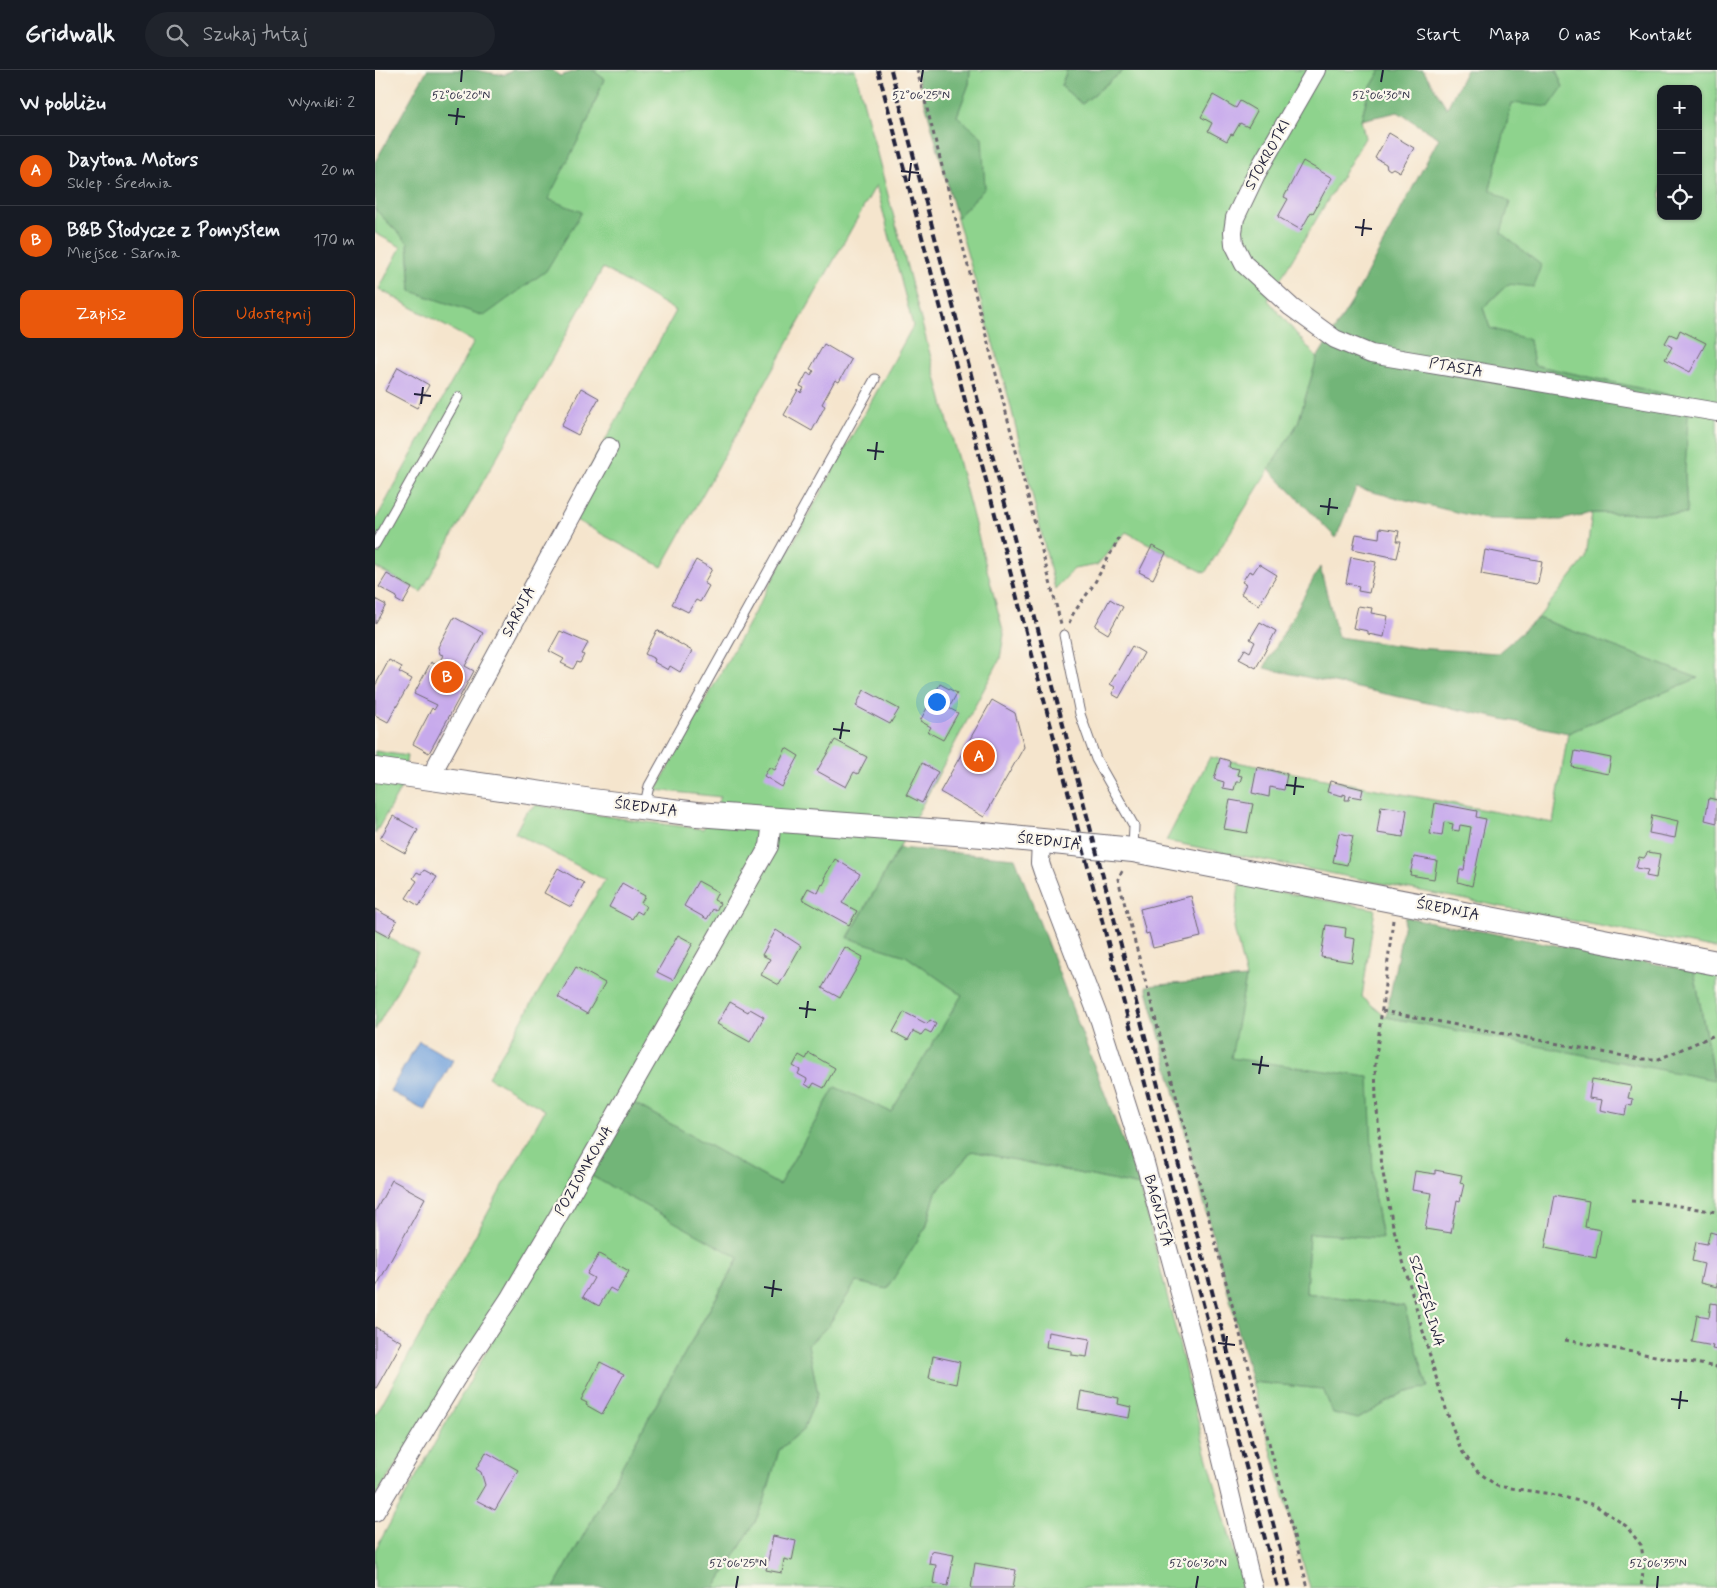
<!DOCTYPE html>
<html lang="pl">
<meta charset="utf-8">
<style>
:root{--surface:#171b24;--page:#20242c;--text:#f1f3f6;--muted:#9ea1a6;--line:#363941;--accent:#ea580c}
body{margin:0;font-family:Mynerve,sans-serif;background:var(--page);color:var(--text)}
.controls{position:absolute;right:15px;top:15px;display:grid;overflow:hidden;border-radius:10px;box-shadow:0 1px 4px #0004}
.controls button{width:45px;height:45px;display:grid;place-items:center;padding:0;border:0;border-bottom:1px solid var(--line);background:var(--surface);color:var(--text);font:25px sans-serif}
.you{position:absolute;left:561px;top:631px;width:18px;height:18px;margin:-12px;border:4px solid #fff;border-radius:50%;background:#1a73e8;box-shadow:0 0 0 8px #1a73e833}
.badge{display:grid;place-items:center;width:32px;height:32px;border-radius:50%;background:var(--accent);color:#fff;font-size:16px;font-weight:700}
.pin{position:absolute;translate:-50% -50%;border:2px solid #fff;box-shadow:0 1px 5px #0006}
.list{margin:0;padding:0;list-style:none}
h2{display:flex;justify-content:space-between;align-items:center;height:65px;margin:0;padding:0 20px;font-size:21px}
h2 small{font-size:16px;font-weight:400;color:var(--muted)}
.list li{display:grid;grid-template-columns:32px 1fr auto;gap:15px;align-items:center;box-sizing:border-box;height:70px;padding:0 20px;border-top:1px solid var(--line)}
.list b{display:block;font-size:19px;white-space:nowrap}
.list p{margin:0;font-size:16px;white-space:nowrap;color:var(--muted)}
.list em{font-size:16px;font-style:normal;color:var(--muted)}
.actions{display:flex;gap:10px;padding:15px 20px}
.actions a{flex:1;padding:11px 0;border:1px solid var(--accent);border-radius:10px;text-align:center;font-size:18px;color:var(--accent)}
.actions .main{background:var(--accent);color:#fff}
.icon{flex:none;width:28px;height:28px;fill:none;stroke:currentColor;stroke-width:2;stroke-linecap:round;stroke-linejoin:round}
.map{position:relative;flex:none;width:1342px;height:1518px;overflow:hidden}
header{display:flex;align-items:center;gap:30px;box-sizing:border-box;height:70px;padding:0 25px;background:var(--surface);border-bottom:1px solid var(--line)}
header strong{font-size:24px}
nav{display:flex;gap:28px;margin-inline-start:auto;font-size:18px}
.search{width:350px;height:45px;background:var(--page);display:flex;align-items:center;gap:12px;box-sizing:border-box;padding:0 18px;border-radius:28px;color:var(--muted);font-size:19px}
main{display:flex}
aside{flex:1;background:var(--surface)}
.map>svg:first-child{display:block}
.green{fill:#8ed38d;stroke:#587a64;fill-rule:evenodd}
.forest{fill:#72b578;stroke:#4a6c5a}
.water{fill:#73a2dc;stroke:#4a628c}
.building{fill:#c7aaec}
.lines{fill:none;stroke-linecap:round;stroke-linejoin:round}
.lane-casing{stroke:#6c666e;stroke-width:11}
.street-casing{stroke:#6c666e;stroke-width:20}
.secondary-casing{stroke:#6c666e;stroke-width:26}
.path{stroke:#6c666e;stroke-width:3;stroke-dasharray:4 4;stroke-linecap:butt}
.lane{stroke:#fff;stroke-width:9}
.street{stroke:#fff;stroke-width:18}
.secondary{stroke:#fff;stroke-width:24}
.rail{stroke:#22223b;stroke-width:4;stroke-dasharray:8 4;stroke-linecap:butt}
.ticks{fill:none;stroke:#22223b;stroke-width:2}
.labels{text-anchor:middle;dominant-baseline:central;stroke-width:4.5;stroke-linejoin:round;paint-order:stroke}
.street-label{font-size:15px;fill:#22223b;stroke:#fbf7ec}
.ticks-label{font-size:12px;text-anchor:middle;fill:#22223b;stroke:#fbf7ec;stroke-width:4.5;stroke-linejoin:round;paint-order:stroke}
</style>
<header>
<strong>Gridwalk</strong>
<div class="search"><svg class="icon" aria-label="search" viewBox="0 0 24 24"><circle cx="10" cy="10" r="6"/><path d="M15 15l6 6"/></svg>Szukaj tutaj</div>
<nav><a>Start</a><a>Mapa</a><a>O nas</a><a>Kontakt</a></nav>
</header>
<main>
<aside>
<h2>W pobliżu<small>Wyniki: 2</small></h2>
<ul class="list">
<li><span class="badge">A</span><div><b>Daytona Motors</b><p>Sklep · Średnia</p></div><em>20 m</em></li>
<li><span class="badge">B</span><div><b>B&amp;B Słodycze z Pomysłem</b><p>Miejsce · Sarnia</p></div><em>170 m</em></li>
</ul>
<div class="actions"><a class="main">Zapisz</a><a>Udostępnij</a></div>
</aside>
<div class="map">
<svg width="1342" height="1518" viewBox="0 0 1342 1518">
<rect width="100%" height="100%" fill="#fbf7ec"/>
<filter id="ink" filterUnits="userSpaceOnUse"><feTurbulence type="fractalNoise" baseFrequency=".02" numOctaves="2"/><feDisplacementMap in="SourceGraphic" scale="10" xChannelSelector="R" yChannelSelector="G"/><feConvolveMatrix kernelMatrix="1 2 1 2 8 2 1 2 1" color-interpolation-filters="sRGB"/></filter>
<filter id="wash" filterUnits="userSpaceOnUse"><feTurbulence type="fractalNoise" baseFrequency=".0096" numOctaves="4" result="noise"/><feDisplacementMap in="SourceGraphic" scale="20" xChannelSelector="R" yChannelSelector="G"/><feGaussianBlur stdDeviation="1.12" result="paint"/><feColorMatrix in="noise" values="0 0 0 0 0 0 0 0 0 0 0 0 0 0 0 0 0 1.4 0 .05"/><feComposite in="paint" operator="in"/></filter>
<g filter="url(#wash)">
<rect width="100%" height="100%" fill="#f5e5cd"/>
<!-- green -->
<g class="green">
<polygon points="218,0 480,0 629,564 625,589 524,778 473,867 531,886 587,925 516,1042 460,1017 404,1115 257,1032 129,1224 0,1428 0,1346 170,1040 113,1007 230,810 140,763 151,742 161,735 263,751 328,759 346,727 281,720 538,256 501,115 287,497 190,444 301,241 228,198 46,522 0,497 0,451 99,272 4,219 26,177 0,163 0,139 33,173 36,221 207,143 172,129 212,53 229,9"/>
<polygon points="595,0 692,0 686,16 707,34 749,0 1006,0 994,20 986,50 990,68 893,230 942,288 923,353 830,503 751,462 722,495 699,499 680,519 634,329 582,148 610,118 582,46 594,14"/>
<path d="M1181 0H1342V879L791 771 835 687 1178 753 1193 663 1322 608 1163 548 1211 488 1217 443 1312 444 1310 404 1232 311 1159 295 1155 271 1115 258 1108 238 1133 214 1125 163 1134 133 1115 119 1137 33 1188 17ZM1286 19H1323V146H1286Z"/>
<polygon points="0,681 32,686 27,716 0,764"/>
<polygon points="864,815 1000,839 987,927 1011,947 1339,1008 1319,901 1342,905 1342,1518 935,1518 877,1312 948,1319 983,1349 1028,1323 1052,1317 1029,1236 931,1223 934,1163 1007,1167 999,1125 855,988 871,908 859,858"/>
<polygon points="0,861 43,883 0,960"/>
<polygon points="597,1081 765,1116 829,1375 869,1518 340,1518 380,1452 389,1432 404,1380 428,1360 443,1324 433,1275 453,1256 481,1212 551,1158 561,1122"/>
<path d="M215 1105 364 1187C301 1297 241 1408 179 1518H0V1480L139 1232Z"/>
</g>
<!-- forest -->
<g class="forest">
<polygon points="52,0 99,0 129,5 138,0 177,0 185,6 205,0 218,0 229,9 212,53 173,129 207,142 171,201 109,246 36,221 33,173 0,139 0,92"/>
<polygon points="541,0 595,0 594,14 582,46 607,67 610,118 582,148"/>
<polygon points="692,0 749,0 707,34 686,16"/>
<polygon points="1006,0 1048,0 1072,38 1091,0 1181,0 1188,17 1174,37 1137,33 1115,119 1135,132 1126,163 1166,195 1159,217 1133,214 1108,238 1115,258 1155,270 1159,295 1314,329 1310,404 1312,444 1217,443 1186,450 1110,449 981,418 961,468 894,399 923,353 942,288 978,230 1064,68 1023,42 986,50 994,20"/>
<polygon points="945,497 963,567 1041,578 1123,583 1163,548 1323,608 1193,663 889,598"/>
<path d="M524 778 640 788 765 1116 597 1081 561 1122 551 1157 512 1219 481 1212 453 1256 433 1275 443 1324 428 1360 404 1380 389 1432 380 1452 340 1518H179C241 1408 301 1297 364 1188L215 1105 257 1032 404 1115 460 1017 516 1042 587 925 531 886 473 868Z"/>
<polygon points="1030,847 1319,901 1339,1010 1011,947"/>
<polygon points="871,908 856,988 994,1007 999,1125 1007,1168 934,1163 931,1223 1029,1236 1053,1317 1028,1323 983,1349 958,1343 948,1319 877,1312 771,916"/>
</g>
<!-- water -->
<polygon class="water" points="44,971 78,990 50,1041 15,1021"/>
<g id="blocks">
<!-- building -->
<g class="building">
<polygon points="838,25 861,38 865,31 882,41 873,57 865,53 858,65 856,64 852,71 833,61 837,53 826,47"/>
<polygon points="1014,63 1039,78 1025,102 1018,98 1015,100 1012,98 1011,94 1000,88"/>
<polygon points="928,91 957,108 938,143 936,142 926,160 903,147 913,129 909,127"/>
<polygon points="1305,260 1331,273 1315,302 1290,289 1297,277 1290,273 1295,264 1302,267"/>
<polygon points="449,274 476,290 464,312 460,310 447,334 450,336 437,361 409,345 423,320 426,323 429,318 425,316 432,303 436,305 439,301 435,299"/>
<polygon points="23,297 54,315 42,338 10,321"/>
<polygon points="206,318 224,328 203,365 186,356"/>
<polygon points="1005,458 1024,461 1022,471 1026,471 1022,488 978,479 981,464 1004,468"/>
<polygon points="777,476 791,483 778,509 764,502"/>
<polygon points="1110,480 1167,491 1163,512 1161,514 1106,504"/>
<polygon points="976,487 1001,492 994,523 983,521 984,516 971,513"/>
<polygon points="321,490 337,499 329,513 334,516 325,532 321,530 313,542 297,534"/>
<polygon points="884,494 902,505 884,535 866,524 871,514 867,512 874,501 878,503"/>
<polygon points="12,504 37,518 28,534 21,530 22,527 4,517"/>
<polygon points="0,529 11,535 0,554"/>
<polygon points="735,529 748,537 733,564 720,556"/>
<polygon points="983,536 997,538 996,543 1013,546 1009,567 993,564 993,561 978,558"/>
<polygon points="79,547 108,563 90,596 99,601 54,683 38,674 57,638 59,640 62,635 39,624 56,592 63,596 68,585 65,584 63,577"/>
<polygon points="885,552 901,561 881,598 864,589 870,579 875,582 880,572 875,569"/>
<polygon points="282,560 317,581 305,602 295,596 293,600 279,592 280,589 270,584"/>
<polygon points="185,561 213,573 207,584 209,585 205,593 202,592 198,599 186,593 189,589 174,581"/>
<polygon points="757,576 769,583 744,628 737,624 740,617 735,614"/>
<polygon points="14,590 27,597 24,602 37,609 13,652 0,645 0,616"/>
<polygon points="565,614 582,623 574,638 583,643 568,670 553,662 556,657 545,651"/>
<polygon points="489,620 524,639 515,654 481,636"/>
<polygon points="617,630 640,643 649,677 609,747 565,722"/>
<polygon points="460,670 492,687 483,704 479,702 471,717 442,701"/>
<polygon points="411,678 424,686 407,717 389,706 394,697 400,700"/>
<polygon points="1200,681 1236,688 1233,704 1197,697"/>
<polygon points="845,688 855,691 854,697 864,699 862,705 867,706 865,712 861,712 859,720 848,718 849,712 839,709"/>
<polygon points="547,693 563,702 547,733 531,725"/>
<polygon points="882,697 912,704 909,720 895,717 894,727 877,723"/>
<polygon points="955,711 988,719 986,728 975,726 974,730 970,730 971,725 968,724 968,726 952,722"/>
<polygon points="1334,728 1342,730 1342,753 1330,750"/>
<polygon points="855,730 878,734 872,763 849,759"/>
<polygon points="1060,733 1102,741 1101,747 1111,749 1097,816 1083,812 1085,800 1089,800 1096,757 1085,755 1084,761 1077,760 1078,754 1069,752 1067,766 1055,764"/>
<polygon points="1006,736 1032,740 1028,767 1002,763"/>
<polygon points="1277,745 1303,751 1300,768 1274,763"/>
<polygon points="18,746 43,760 30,783 5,769"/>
<polygon points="964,763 978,766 972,795 958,792"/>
<polygon points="1273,782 1285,784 1281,808 1271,806 1273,800 1261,798 1264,787 1269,788"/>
<polygon points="1039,787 1062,791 1059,809 1035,805"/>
<polygon points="460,789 485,804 467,833 482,841 474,855 427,829 433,818 443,823 447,814 448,815 451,809 449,808"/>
<polygon points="183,798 209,813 196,837 169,823"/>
<polygon points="49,800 62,807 44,836 31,828 42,811 38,808 42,802 46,804"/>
<polygon points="323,811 343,822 339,830 345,833 341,841 338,839 332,849 309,836"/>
<polygon points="247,813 270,826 266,833 271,836 267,844 262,841 257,849 234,837"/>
<polygon points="816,826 826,867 778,878 774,863 771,864 765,839"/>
<polygon points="0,839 22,851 13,867 0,860"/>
<polygon points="951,855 971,858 970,867 980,869 977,892 946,887"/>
<polygon points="401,860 426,876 404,915 386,905 395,889 387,885"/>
<polygon points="303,865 318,873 298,910 282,902"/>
<polygon points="470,877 488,887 465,928 447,918"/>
<polygon points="201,897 230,913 212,944 183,927"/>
<polygon points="355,932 373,942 375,939 389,947 375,972 342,954"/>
<polygon points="529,942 552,954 555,950 561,954 556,963 550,960 546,965 538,961 533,970 518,962"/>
<polygon points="434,983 460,998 449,1018 439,1013 436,1018 430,1014 432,1009 423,1004 425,1000 418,996 424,985 431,989"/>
<polygon points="1217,1009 1256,1016 1253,1028 1258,1029 1257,1036 1252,1035 1250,1045 1225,1040 1227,1030 1214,1028"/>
<polygon points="1060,1100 1087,1105 1085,1113 1089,1114 1085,1131 1082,1130 1076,1163 1050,1159 1057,1123 1037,1120 1040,1101 1060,1104"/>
<polygon points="17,1110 50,1128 0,1219 0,1142"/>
<polygon points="1180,1125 1214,1131 1210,1157 1226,1160 1221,1188 1170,1178"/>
<polygon points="1335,1162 1342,1164 1342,1217 1325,1213 1329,1194 1317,1191 1321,1172 1332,1174"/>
<polygon points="224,1184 254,1201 242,1222 235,1218 224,1236 208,1227 219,1208 212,1204"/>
<polygon points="1336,1233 1342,1234 1342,1280 1337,1279 1338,1276 1317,1272 1322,1245 1334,1247"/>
<polygon points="0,1257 27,1272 0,1320"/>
<polygon points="673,1262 715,1269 712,1287 697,1285 697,1281 671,1277"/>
<polygon points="558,1286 585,1292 581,1314 554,1308"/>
<polygon points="225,1292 249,1304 227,1344 211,1335 212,1333 206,1330"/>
<polygon points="706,1321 744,1328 743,1334 756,1337 754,1348 703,1339"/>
<polygon points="111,1382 143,1400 120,1440 101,1430 110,1415 106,1402 101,1399"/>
<polygon points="398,1466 421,1471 417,1491 409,1489 407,1503 391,1500"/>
<polygon points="556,1481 579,1485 573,1516 558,1513 561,1495 554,1494"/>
<polygon points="600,1493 641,1500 638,1518 596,1518"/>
</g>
</g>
</g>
<g filter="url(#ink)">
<use href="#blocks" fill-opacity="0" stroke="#6c666e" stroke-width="1"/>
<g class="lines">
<defs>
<g id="lane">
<polyline points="0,474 83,327"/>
<polyline points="689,565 705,644 721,689 759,756 758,780"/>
<polyline points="269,738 274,716 500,309"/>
</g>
<g id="street">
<polyline points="941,0 881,104 860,148 858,162 859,174 869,194 916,237 960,269 996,284 1342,342"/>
<polyline points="58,708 61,696 234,377"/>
<polyline points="666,772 665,793 668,802 725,951 770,1093 820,1279 878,1518"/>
<polyline points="0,1442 80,1310 134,1229 182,1148 394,776 397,751"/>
</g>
<polyline id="secondary" points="0,700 217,731 322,744 608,765 758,780 1342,893"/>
</defs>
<!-- lane casing -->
<use href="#lane" class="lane-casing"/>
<!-- street casing -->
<use href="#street" class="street-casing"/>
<!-- secondary casing -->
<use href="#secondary" class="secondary-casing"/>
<!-- path -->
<g class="path">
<polyline points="542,0 686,554"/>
<polyline points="694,553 698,544 719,514 744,468"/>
<polyline points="747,801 743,809 933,1518"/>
<polyline points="1018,850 1000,995 1001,1028 1007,1098 1018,1156 1063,1314 1074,1348 1086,1380 1102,1401 1122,1416 1176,1424 1220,1435 1251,1456 1266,1475 1269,1492 1266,1518"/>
<polyline points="1007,941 1265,989 1284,989 1342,964"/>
<polyline points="1256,1131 1279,1132 1342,1142"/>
<polyline points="1190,1270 1342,1297"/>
</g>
<!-- lane -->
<use href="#lane" class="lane"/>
<!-- street -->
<use href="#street" class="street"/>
<!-- secondary -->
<use href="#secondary" class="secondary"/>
<!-- rail -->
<g class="rail">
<polyline points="503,0 903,1518"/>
<polyline points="516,0 915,1518"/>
</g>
</g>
</g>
<!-- ticks -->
<path class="ticks" d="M86 12 87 0M546 12 548 0M1006 12 1008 0M73 45 90 47M81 55 83 38M526 101 544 103M534 111 536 93M980 157 997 159M987 166 989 149M39 324 56 326M46 334 48 317M492 380 509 382M500 390 502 372M945 436 963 438M953 445 955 428M458 659 475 661M465 669 468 652M911 715 929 717M919 725 921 707M424 938 441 940M431 948 433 931M877 994 894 996M884 1004 887 986M389 1217 407 1220M397 1227 399 1210M843 1273 860 1275M850 1283 852 1266M1296 1329 1313 1331M1304 1339 1306 1321M361 1518 363 1506M821 1518 823 1506M1282 1518 1283 1506"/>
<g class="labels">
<!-- street labels -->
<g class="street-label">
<text transform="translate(893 85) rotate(-61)">STOKROTKI</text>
<text transform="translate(1081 298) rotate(10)">PTASIA</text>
<text transform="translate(144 542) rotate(-62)">SARNIA</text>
<text transform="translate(271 738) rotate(7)">ŚREDNIA</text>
<text transform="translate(674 772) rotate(6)">ŚREDNIA</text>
<text transform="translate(1073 840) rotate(11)">ŚREDNIA</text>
<text transform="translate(209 1101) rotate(-60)">POZIOMKOWA</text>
<text transform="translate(783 1141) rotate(75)">BAGNISTA</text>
<text transform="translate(1051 1231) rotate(74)">SZCZĘŚLIWA</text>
</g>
</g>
<g class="ticks-label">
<text x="86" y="29">52°06'20"N</text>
<text x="546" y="29">52°06'25"N</text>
<text x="1006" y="29">52°06'30"N</text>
<text x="363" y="1497">52°06'25"N</text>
<text x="823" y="1497">52°06'30"N</text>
<text x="1283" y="1497">52°06'35"N</text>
</g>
</svg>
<div class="controls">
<button>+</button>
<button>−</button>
<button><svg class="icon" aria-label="locate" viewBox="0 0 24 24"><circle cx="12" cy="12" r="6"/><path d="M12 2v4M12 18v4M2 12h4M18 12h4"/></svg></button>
</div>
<div class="you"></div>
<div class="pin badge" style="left:604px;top:686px">A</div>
<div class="pin badge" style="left:72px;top:607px">B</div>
</div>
</main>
